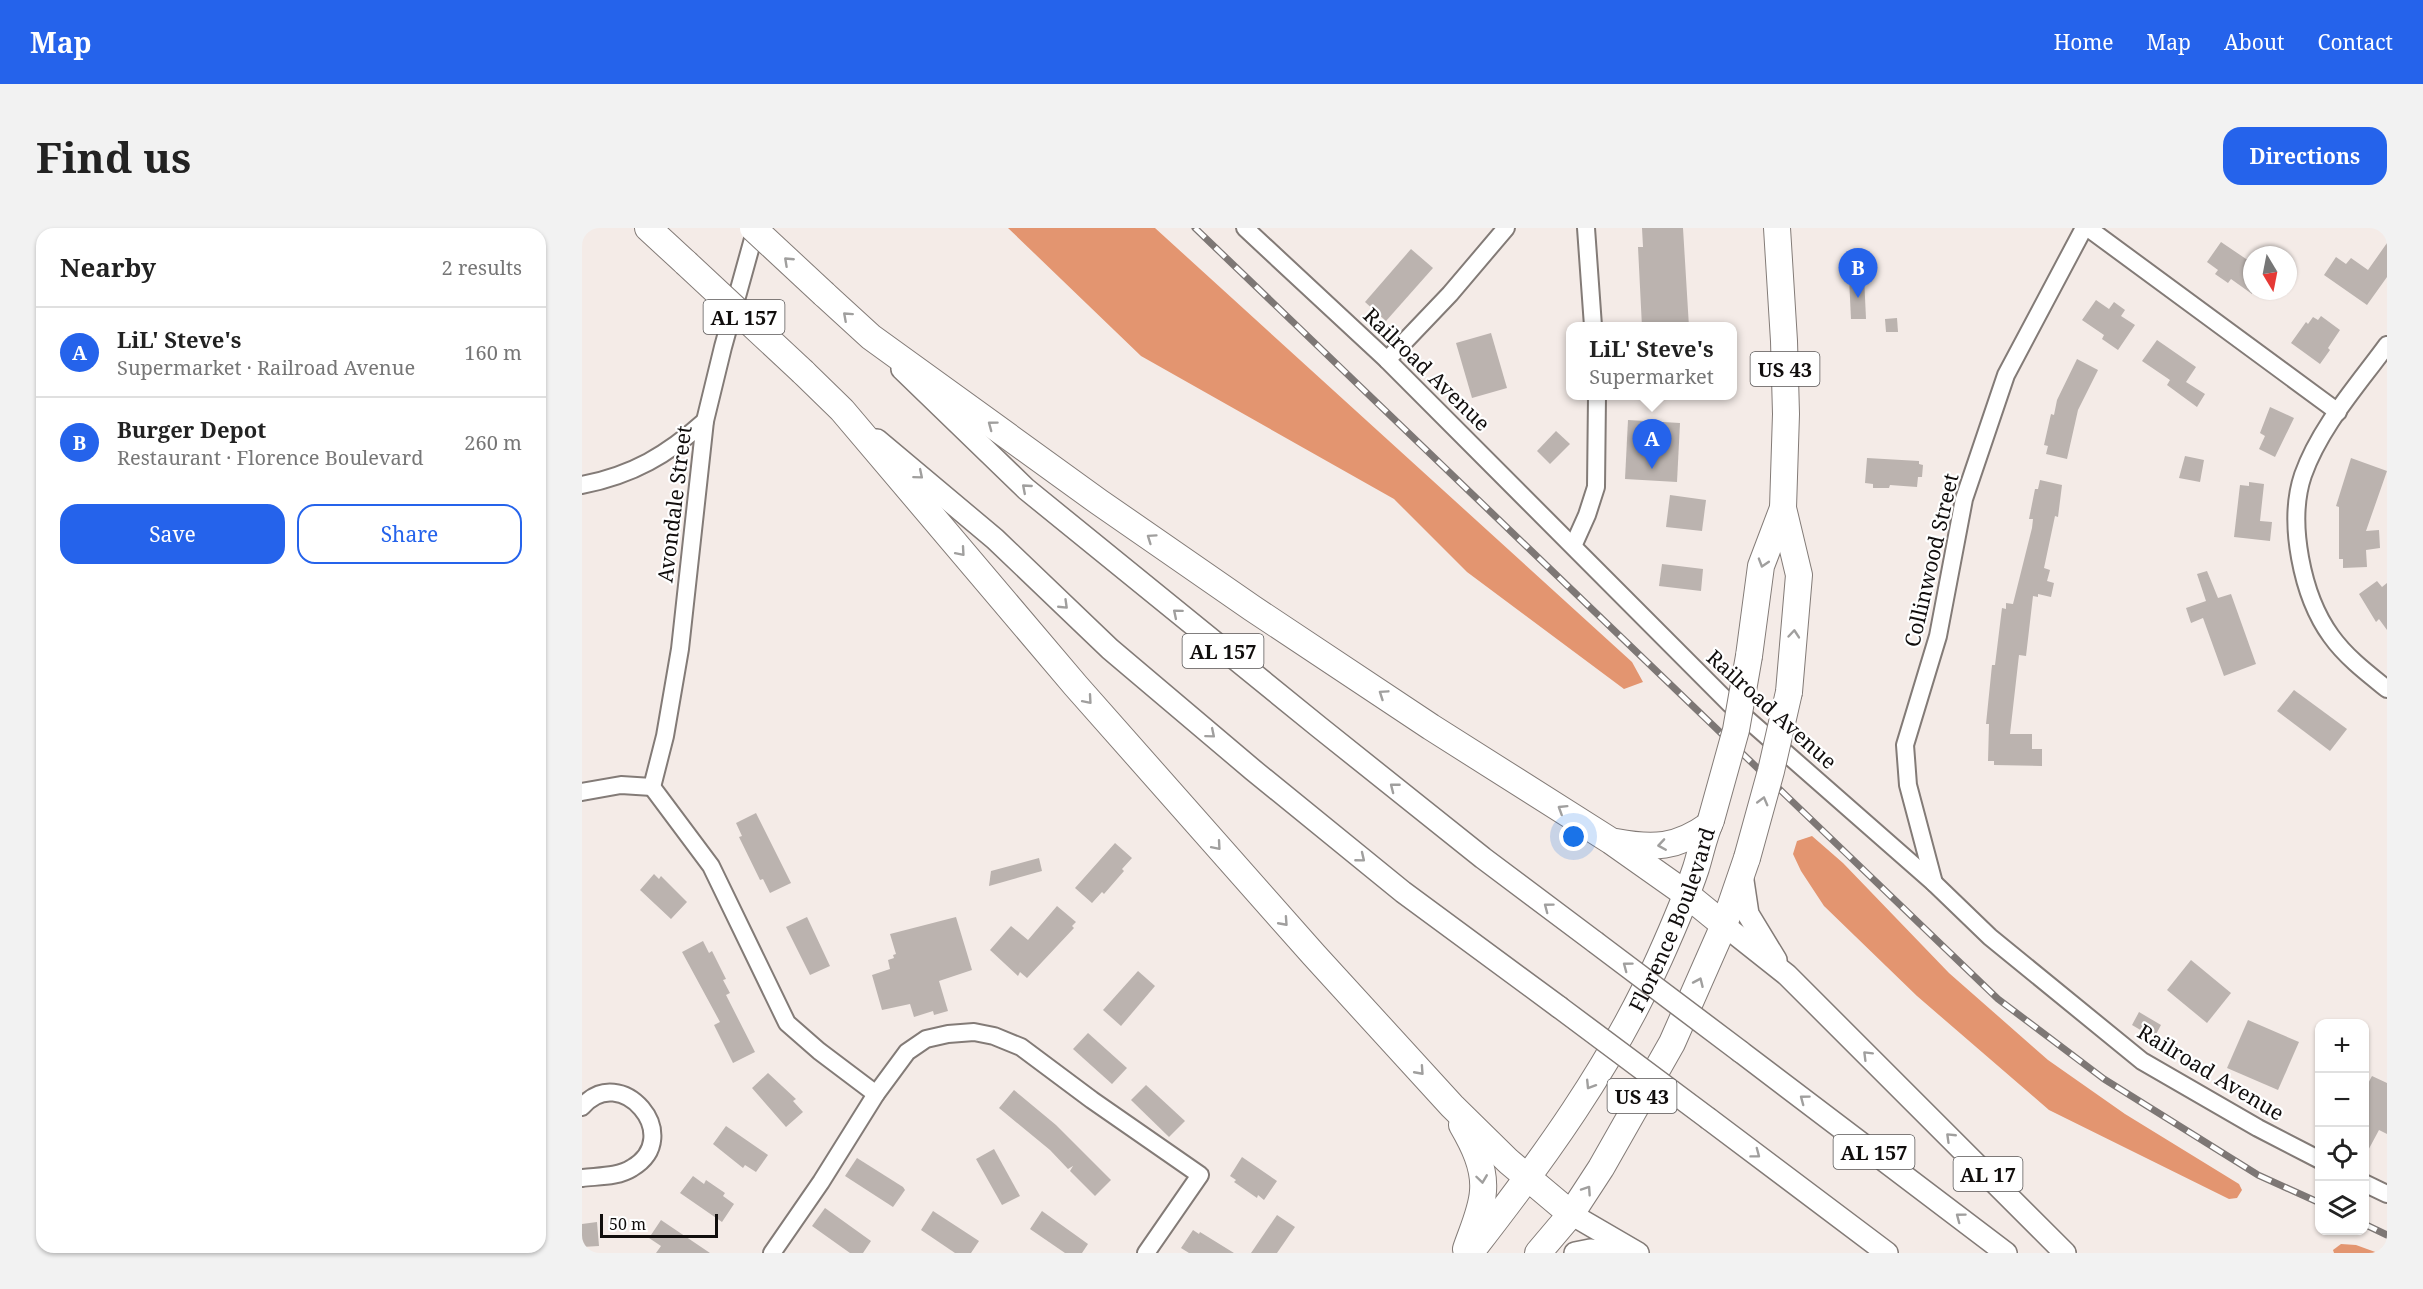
<!DOCTYPE html>
<meta charset="utf-8">
<style>
:root{--surface:#fff;--page:#f2f2f2;--text:#222;--muted:#767676;--line:#e0e0e0;--accent:#2563eb}
body{margin:0;font-family:"Noto Serif",serif;background:var(--page);color:var(--text)}
.controls{position:absolute;right:18px;bottom:18px;display:grid;overflow:hidden;border-radius:12px;box-shadow:0 2px 4px #0004}
.controls button{width:54px;height:54px;display:grid;place-items:center;padding:0;border:0;border-bottom:2px solid var(--line);background:var(--surface);color:var(--text);font:30px sans-serif}
.compass{position:absolute;left:1661px;top:18px;width:54px;height:54px;border-radius:50%;background:var(--surface);box-shadow:0 2px 4px #0004;rotate:170deg}
.scale{position:absolute;left:18px;bottom:15px;width:118px;box-sizing:border-box;padding-left:6px;border:3px solid #110e0d;border-top:0;font-size:16px;line-height:21px;white-space:nowrap;color:#110e0d;-webkit-text-stroke:4px #fff;paint-order:stroke}
.you{position:absolute;left:992px;top:609px;width:21px;height:21px;margin:-15px;border:4px solid #fff;border-radius:50%;background:#1a73e8;box-shadow:0 0 0 9px #1a73e833}
.badge{display:grid;place-items:center;width:39px;height:39px;border-radius:50%;background:var(--accent);color:#fff;font-size:20px;font-weight:700}
.pin{position:absolute;translate:-50% -50px;filter:drop-shadow(0 2px 3px #0008)}
.pin::after{content:'';position:absolute;top:32px;width:21px;height:18px;background:inherit;clip-path:polygon(0 0,100% 0,50% 100%)}
.popup{position:absolute;left:984px;top:94px;width:171px;height:78px;box-sizing:border-box;display:grid;place-content:center;border-radius:12px;background:var(--surface);filter:drop-shadow(0 2px 4px #0005);font-size:20px;white-space:nowrap;color:var(--muted)}
.popup b{font-size:22px;color:var(--text)}
.popup::after{content:'';position:absolute;left:50%;top:100%;margin-left:-12px;border:12px solid transparent;border-top-color:var(--surface)}
.list{margin:0;padding:0;list-style:none}
h2{display:flex;justify-content:space-between;align-items:center;height:78px;margin:0;padding:0 24px;font-size:26px}
h2 small{font-size:20px;font-weight:400;color:var(--muted)}
.list li{display:grid;grid-template-columns:39px 1fr auto;gap:18px;align-items:center;box-sizing:border-box;height:90px;padding:0 24px;border-top:2px solid var(--line)}
.list b{display:block;font-size:22px;white-space:nowrap}
.list p{margin:0;font-size:20px;white-space:nowrap;color:var(--muted)}
.list em{font-size:20px;font-style:normal;color:var(--muted)}
.actions{display:flex;gap:12px;padding:18px 24px}
.actions a{flex:1;padding:14px 0;border:2px solid var(--accent);border-radius:18px;text-align:center;font-size:21px;color:var(--accent)}
.actions .main{background:var(--accent);color:#fff}
.icon{flex:none;width:33px;height:33px;fill:none;stroke:currentColor;stroke-width:2;stroke-linecap:round;stroke-linejoin:round}
.map{position:relative;flex:none;width:1805px;height:1025px;overflow:hidden;border-radius:18px}
header{display:flex;align-items:center;gap:36px;box-sizing:border-box;height:84px;padding:0 30px;background:var(--accent);color:#fff}
header strong{font-size:28px}
nav{display:flex;gap:33px;margin-inline-start:auto;font-size:21px}
.intro{display:flex;align-items:center;justify-content:space-between;box-sizing:border-box;height:144px;padding:0 36px}
h1{margin:0;font-size:42px}
.button{padding:15px 27px;border-radius:18px;background:var(--accent);color:#fff;font-size:21px;font-weight:700}
main{display:flex;gap:36px;padding:0 36px}
aside{flex:1;background:var(--surface);border-radius:18px;box-shadow:0 2px 4px #0004}
.map>svg:first-child{display:block}
.forest{fill:#e39570}
.building{fill:#bbb3af}
.lines{fill:none;stroke-linecap:round;stroke-linejoin:round}
.minor-casing{stroke:#837b77;stroke-width:20}
.major-casing{stroke:#837b77;stroke-width:24}
.highway-casing{stroke:#837b77;stroke-width:28}
.minor{stroke:#fff;stroke-width:16}
.major{stroke:#fff;stroke-width:21}
.highway{stroke:#fff;stroke-width:26}
.rail-casing{stroke:#7d7775;stroke-width:7}
.rail{stroke:#fff;stroke-width:4.5;stroke-dasharray:14;stroke-linecap:butt}
.major-bridge-casing{stroke:#837b77;stroke-width:24;stroke-linecap:butt}
.highway-bridge-casing{stroke:#837b77;stroke-width:28;stroke-linecap:butt}
.major-bridge{stroke:#fff;stroke-width:21}
.highway-bridge{stroke:#fff;stroke-width:26}
.oneway{stroke:#a09f9e}
.labels{text-anchor:middle;dominant-baseline:central;stroke-width:4.5;stroke-linejoin:round;paint-order:stroke}
.shield{fill:#fff;stroke:#585656;stroke-width:1.5}
.shield-label{font-size:20px;font-weight:bold;fill:#110e0d}
.street-label{font-size:21px;fill:#110e0d;stroke:#fff}
</style>
<header>
<strong>Map</strong>
<nav><a>Home</a><a>Map</a><a>About</a><a>Contact</a></nav>
</header>
<div class="intro"><h1>Find us</h1><a class="button">Directions</a></div>
<main>
<aside>
<h2>Nearby<small>2 results</small></h2>
<ul class="list">
<li><span class="badge">A</span><div><b>LiL' Steve's</b><p>Supermarket · Railroad Avenue</p></div><em>160 m</em></li>
<li><span class="badge">B</span><div><b>Burger Depot</b><p>Restaurant · Florence Boulevard</p></div><em>260 m</em></li>
</ul>
<div class="actions"><a class="main">Save</a><a>Share</a></div>
</aside>
<div class="map">
<svg width="1805" height="1025" viewBox="0 0 1805 1025">
<rect width="100%" height="100%" fill="#f4ebe7"/>
<!-- forest -->
<g class="forest">
<polygon points="426,0 573,0 1050,434 1061,454 1042,461 885,344 812,271 559,128"/>
<polygon points="1230,608 1261,635 1367,745 1466,832 1543,886 1657,956 1660,962 1655,970 1647,971 1467,882 1335,768 1242,678 1219,643 1211,626 1215,613"/>
<polygon points="1759,1016 1774,1017 1796,1025 1752,1025 1751,1022"/>
</g>
<!-- building -->
<g class="building">
<polygon points="1060,0 1101,0 1107,99 1060,99 1056,19 1061,19"/>
<polygon points="1639,14 1670,35 1670,66 1649,51 1646,55 1633,46 1636,42 1625,34"/>
<polygon points="1805,15 1805,49 1785,77 1742,47 1754,29 1764,36 1769,30 1786,42"/>
<polygon points="829,21 851,40 804,93 783,74"/>
<polygon points="1282,48 1284,91 1269,91 1267,49"/>
<polygon points="1514,72 1527,81 1532,74 1543,82 1539,88 1553,97 1536,122 1520,111 1522,107 1500,92"/>
<polygon points="1739,88 1758,102 1746,120 1748,122 1738,136 1709,115 1724,94 1726,96 1731,89 1736,92"/>
<polygon points="1315,90 1316,104 1304,104 1303,91"/>
<polygon points="909,105 925,160 890,170 874,115"/>
<polygon points="1575,112 1614,139 1604,154 1623,166 1615,179 1585,157 1588,152 1560,133"/>
<polygon points="1495,131 1516,142 1496,182 1485,231 1464,226 1466,218 1462,217 1469,186 1472,187 1475,172"/>
<polygon points="1688,179 1712,190 1693,229 1677,221 1683,208 1678,205"/>
<polygon points="1046,192 1098,195 1095,254 1043,251"/>
<polygon points="974,203 988,216 968,236 955,223"/>
<polygon points="1603,228 1622,232 1618,254 1597,250"/>
<polygon points="1285,230 1337,233 1337,236 1341,237 1340,249 1336,249 1335,259 1308,257 1307,260 1291,260 1291,256 1283,255"/>
<polygon points="1769,230 1805,243 1784,303 1797,302 1798,320 1784,322 1785,339 1761,340 1761,331 1757,331 1757,279 1754,278"/>
<polygon points="1458,252 1480,257 1476,289 1473,288 1462,340 1468,342 1465,353 1472,355 1469,369 1456,366 1456,369 1451,368 1444,428 1437,427 1428,506 1450,506 1450,521 1460,521 1460,538 1412,537 1412,533 1406,533 1407,496 1404,496 1410,437 1413,437 1420,380 1424,381 1424,375 1431,376 1450,300 1451,291 1447,291 1453,261 1456,261"/>
<polygon points="1667,254 1682,256 1678,293 1690,294 1688,313 1652,309 1658,257 1667,258"/>
<polygon points="1088,267 1124,272 1120,303 1084,299"/>
<polygon points="1080,336 1121,341 1119,363 1077,358"/>
<polygon points="1625,343 1636,370 1649,366 1674,436 1642,448 1621,390 1609,395 1604,380 1624,373 1615,346"/>
<polygon points="1795,353 1800,359 1805,355 1805,402 1797,391 1794,394 1777,366"/>
<polygon points="1712,462 1765,501 1748,523 1695,483"/>
<polygon points="174,585 209,655 188,665 181,651 178,652 157,609 160,608 154,595"/>
<polygon points="533,615 550,630 540,641 542,643 522,666 520,664 510,675 493,660"/>
<polygon points="457,630 460,643 407,658 409,643"/>
<polygon points="72,646 77,651 79,648 105,674 89,691 58,662"/>
<polygon points="475,678 494,694 490,698 492,700 445,750 438,744 436,748 408,722 429,698 446,712"/>
<polygon points="225,689 248,738 228,747 204,699"/>
<polygon points="374,689 390,742 357,753 366,783 352,787 351,783 332,789 328,776 300,782 290,747 308,741 306,732 312,730 311,727 314,726 308,706"/>
<polygon points="121,713 127,725 130,723 144,751 141,752 148,765 144,767 173,824 151,835 132,797 138,794 100,724"/>
<polygon points="1609,732 1649,765 1625,795 1585,762"/>
<polygon points="556,743 573,758 539,798 521,782"/>
<polygon points="1557,784 1579,797 1572,810 1550,797"/>
<polygon points="1666,792 1717,814 1696,862 1645,840"/>
<polygon points="506,805 545,840 530,856 491,821"/>
<polygon points="186,845 214,871 211,873 221,884 204,899 170,860"/>
<polygon points="1790,848 1805,855 1805,906 1797,902 1782,930 1782,863"/>
<polygon points="564,857 603,893 587,909 549,872"/>
<polygon points="432,862 474,897 529,952 513,968 488,943 491,938 486,941 468,922 417,880"/>
<polygon points="144,898 186,927 174,944 163,937 161,940 131,916"/>
<polygon points="412,921 438,968 420,977 394,931"/>
<polygon points="660,929 695,953 682,972 676,967 675,970 652,954 654,952 648,948"/>
<polygon points="275,930 321,959 323,962 311,979 263,948"/>
<polygon points="111,948 122,956 124,952 143,965 141,968 152,976 140,994 98,965"/>
<polygon points="243,980 289,1013 281,1025 268,1025 230,998"/>
<polygon points="351,983 397,1013 389,1025 373,1025 339,1002"/>
<polygon points="460,983 506,1016 500,1025 483,1025 448,1001"/>
<polygon points="695,987 713,999 695,1025 669,1025"/>
<polygon points="79,992 128,1025 74,1025 79,1018 67,1010"/>
<polygon points="15,994 17,1018 0,1019 0,996"/>
<polygon points="611,1002 617,1006 618,1004 652,1025 607,1025 599,1020"/>
</g>
<g class="lines">
<defs>
<g id="minor">
<polyline points="663,0 805,132 1148,476 1352,655 1408,709 1560,833 1676,900 1738,932"/>
<polyline points="1004,0 1011,98"/>
<polyline points="1506,0 1756,184"/>
<path d="M1805 117C1775 158 1738 199 1721 247 1705 294 1720 368 1749 408 1764 429 1785 445 1805 461"/>
<polyline points="805,132 868,66 924,0"/>
<path d="M0 257C51 247 85 227 123 193"/>
<polyline points="992,316 1005,287 1014,259 1015,168"/>
<polyline points="70,559 83,508 98,421 123,193 141,119 174,0"/>
<polyline points="70,559 129,638 205,795 237,823 294,866"/>
<polyline points="0,564 39,557 70,559"/>
<polyline points="1352,655 1326,557 1323,517 1356,408 1382,271 1424,147 1502,0"/>
<path d="M0 879C38 833 104 908 50 940 36 949 16 948 0 950"/>
<polyline points="1782,955 1805,966"/>
<polyline points="190,1025 239,954 294,866 325,824 344,811 366,806 392,804 412,808 439,819 510,872 618,947 564,1025"/>
</g>
<g id="major">
<polyline points="320,141 444,261 737,499 901,630 1013,714"/>
<polyline points="295,212 413,311 528,421 671,542 821,664 977,779"/>
<polyline points="1160,646 1166,686 1194,732"/>
<polyline points="1142,697 1205,747 1483,1025"/>
<polyline points="1159,824 1424,1025"/>
<polyline points="1127,891 1305,1025"/>
<polyline points="989,986 1056,1025"/>
<polyline points="993,1025 1008,1022 1034,1025"/>
</g>
<g id="highway">
<polyline points="66,0 104,35"/>
<polyline points="1195,0 1202,113 1204,186 1201,280 1217,347 1207,464"/>
<polyline points="242,66 289,109 517,274 670,380 849,499 1029,613 1104,666 1142,697"/>
<polyline points="221,144 260,182 494,458 732,727 870,878 926,933 989,986"/>
<polyline points="1167,428 1179,338 1201,280"/>
<path d="M1034 614C1071 621 1095 620 1127 597"/>
<path d="M880 897C891 916 903 939 901 963 900 982 890 1003 884 1021"/>
<path id="s1" d="M888 1025C960 933 1030 837 1078 729 1091 700 1104 670 1114 640 1119 624 1122 607 1129 592"/>
<polyline points="956,1025 989,986 1019,940 1090,815 1142,697 1165,630"/>
</g>
</defs>
<!-- minor casing -->
<use href="#minor" class="minor-casing"/>
<!-- major casing -->
<use href="#major" class="major-casing"/>
<!-- highway casing -->
<use href="#highway" class="highway-casing"/>
<!-- minor -->
<use href="#minor" class="minor"/>
<!-- major -->
<use href="#major" class="major"/>
<!-- highway -->
<use href="#highway" class="highway"/>
<defs>
<g id="rail">
<polyline points="613,0 1416,771 1522,851 1676,947 1738,975"/>
<polyline points="1782,996 1805,1007"/>
</g>
</defs>
<!-- rail casing -->
<use href="#rail" class="rail-casing"/>
<!-- rail -->
<use href="#rail" class="rail"/>
<defs>
<g id="major-bridge">
<polyline points="1013,714 1159,824"/>
<polyline points="977,779 1127,891"/>
</g>
<g id="highway-bridge">
<polyline points="171,0 242,66"/>
<polyline points="104,35 221,144"/>
<polyline points="1129,592 1154,502 1167,428"/>
<polyline points="1165,630 1189,543 1207,464"/>
</g>
</defs>
<!-- major-bridge casing -->
<use href="#major-bridge" class="major-bridge-casing"/>
<!-- highway-bridge casing -->
<use href="#highway-bridge" class="highway-bridge-casing"/>
<!-- major-bridge -->
<use href="#major-bridge" class="major-bridge"/>
<!-- highway-bridge -->
<use href="#highway-bridge" class="highway-bridge"/>
</g>
<!-- one-way arrows -->
<defs><path id="oneway-chevron" d="M-2-3.5L2.5 0L-2 3.5" fill="none" stroke-width="1.6" stroke-linecap="round" stroke-linejoin="round" transform="scale(1.5)"/></defs>
<g class="oneway">
<use href="#oneway-chevron" transform="translate(206 33) rotate(-137)"/>
<use href="#oneway-chevron" transform="translate(265 88) rotate(-138)"/>
<use href="#oneway-chevron" transform="translate(410 197) rotate(-143)"/>
<use href="#oneway-chevron" transform="translate(337 247) rotate(40)"/>
<use href="#oneway-chevron" transform="translate(444 260) rotate(-139)"/>
<use href="#oneway-chevron" transform="translate(569 310) rotate(-145)"/>
<use href="#oneway-chevron" transform="translate(379 324) rotate(49)"/>
<use href="#oneway-chevron" transform="translate(1181 335) rotate(107)"/>
<use href="#oneway-chevron" transform="translate(482 377) rotate(44)"/>
<use href="#oneway-chevron" transform="translate(595 385) rotate(-140)"/>
<use href="#oneway-chevron" transform="translate(1212 406) rotate(-85)"/>
<use href="#oneway-chevron" transform="translate(801 466) rotate(-146)"/>
<use href="#oneway-chevron" transform="translate(506 472) rotate(49)"/>
<use href="#oneway-chevron" transform="translate(629 506) rotate(40)"/>
<use href="#oneway-chevron" transform="translate(812 559) rotate(-142)"/>
<use href="#oneway-chevron" transform="translate(1181 573) rotate(-75)"/>
<use href="#oneway-chevron" transform="translate(980 581) rotate(-148)"/>
<use href="#oneway-chevron" transform="translate(1080 617) rotate(171)"/>
<use href="#oneway-chevron" transform="translate(635 618) rotate(49)"/>
<use href="#oneway-chevron" transform="translate(779 630) rotate(39)"/>
<use href="#oneway-chevron" transform="translate(966 679) rotate(-143)"/>
<use href="#oneway-chevron" transform="translate(702 694) rotate(48)"/>
<use href="#oneway-chevron" transform="translate(1045 738) rotate(-143)"/>
<use href="#oneway-chevron" transform="translate(1117 754) rotate(-66)"/>
<use href="#oneway-chevron" transform="translate(1285 827) rotate(-135)"/>
<use href="#oneway-chevron" transform="translate(838 843) rotate(48)"/>
<use href="#oneway-chevron" transform="translate(1008 857) rotate(122)"/>
<use href="#oneway-chevron" transform="translate(1222 871) rotate(-143)"/>
<use href="#oneway-chevron" transform="translate(1368 909) rotate(-136)"/>
<use href="#oneway-chevron" transform="translate(1174 926) rotate(37)"/>
<use href="#oneway-chevron" transform="translate(900 951) rotate(82)"/>
<use href="#oneway-chevron" transform="translate(1005 962) rotate(-56)"/>
<use href="#oneway-chevron" transform="translate(1378 989) rotate(-143)"/>
</g>
<g class="labels">
<!-- shield labels -->
<g class="shield">
<rect x="121.5" y="72" width="81" height="34" rx="4.5"/>
<rect x="1168.5" y="124" width="69" height="34" rx="4.5"/>
<rect x="600.5" y="406" width="81" height="34" rx="4.5"/>
<rect x="1025.5" y="851" width="69" height="34" rx="4.5"/>
<rect x="1251.5" y="907" width="81" height="34" rx="4.5"/>
<rect x="1371.5" y="929" width="69" height="34" rx="4.5"/>
</g>
<g class="shield-label">
<text x="162" y="89">AL 157</text>
<text x="1203" y="141">US 43</text>
<text x="641" y="423">AL 157</text>
<text x="1060" y="868">US 43</text>
<text x="1292" y="924">AL 157</text>
<text x="1406" y="946">AL 17</text>
</g>
<!-- street labels -->
<g class="street-label">
<text transform="translate(845 141) rotate(44)">Railroad Avenue</text>
<text transform="translate(92 276) rotate(-83)">Avondale Street</text>
<text transform="translate(1349 332) rotate(-77)">Collinwood Street</text>
<text transform="translate(1190 481) rotate(42)">Railroad Avenue</text>
<text stroke="none"><textPath href="#s1" startOffset="392">Florence Boulevard</textPath></text>
<text transform="translate(1629 844) rotate(31)">Railroad Avenue</text>
</g>
</g>
</svg>
<div class="controls">
<button>+</button>
<button>−</button>
<button><svg class="icon" aria-label="locate" viewBox="0 0 24 24"><circle cx="12" cy="12" r="6"/><path d="M12 2v4M12 18v4M2 12h4M18 12h4"/></svg></button>
<button><svg class="icon" aria-label="layers" viewBox="0 0 24 24"><path d="M12 4l9 5-9 5-9-5zM3 14l9 5 9-5"/></svg></button>
</div>
<svg class="compass" viewBox="-18 -18 36 36"><path d="M0-13l5 13h-10z" fill="#e53935"/><path d="M0 13l5-13h-10z" fill="#767676"/></svg>
<div class="scale">50 m</div>
<div class="you"></div>
<div class="pin badge" style="left:1070px;top:241px">A</div>
<div class="popup"><b>LiL' Steve's</b>Supermarket</div>
<div class="pin badge" style="left:1276px;top:70px">B</div>
</div>
</main>
